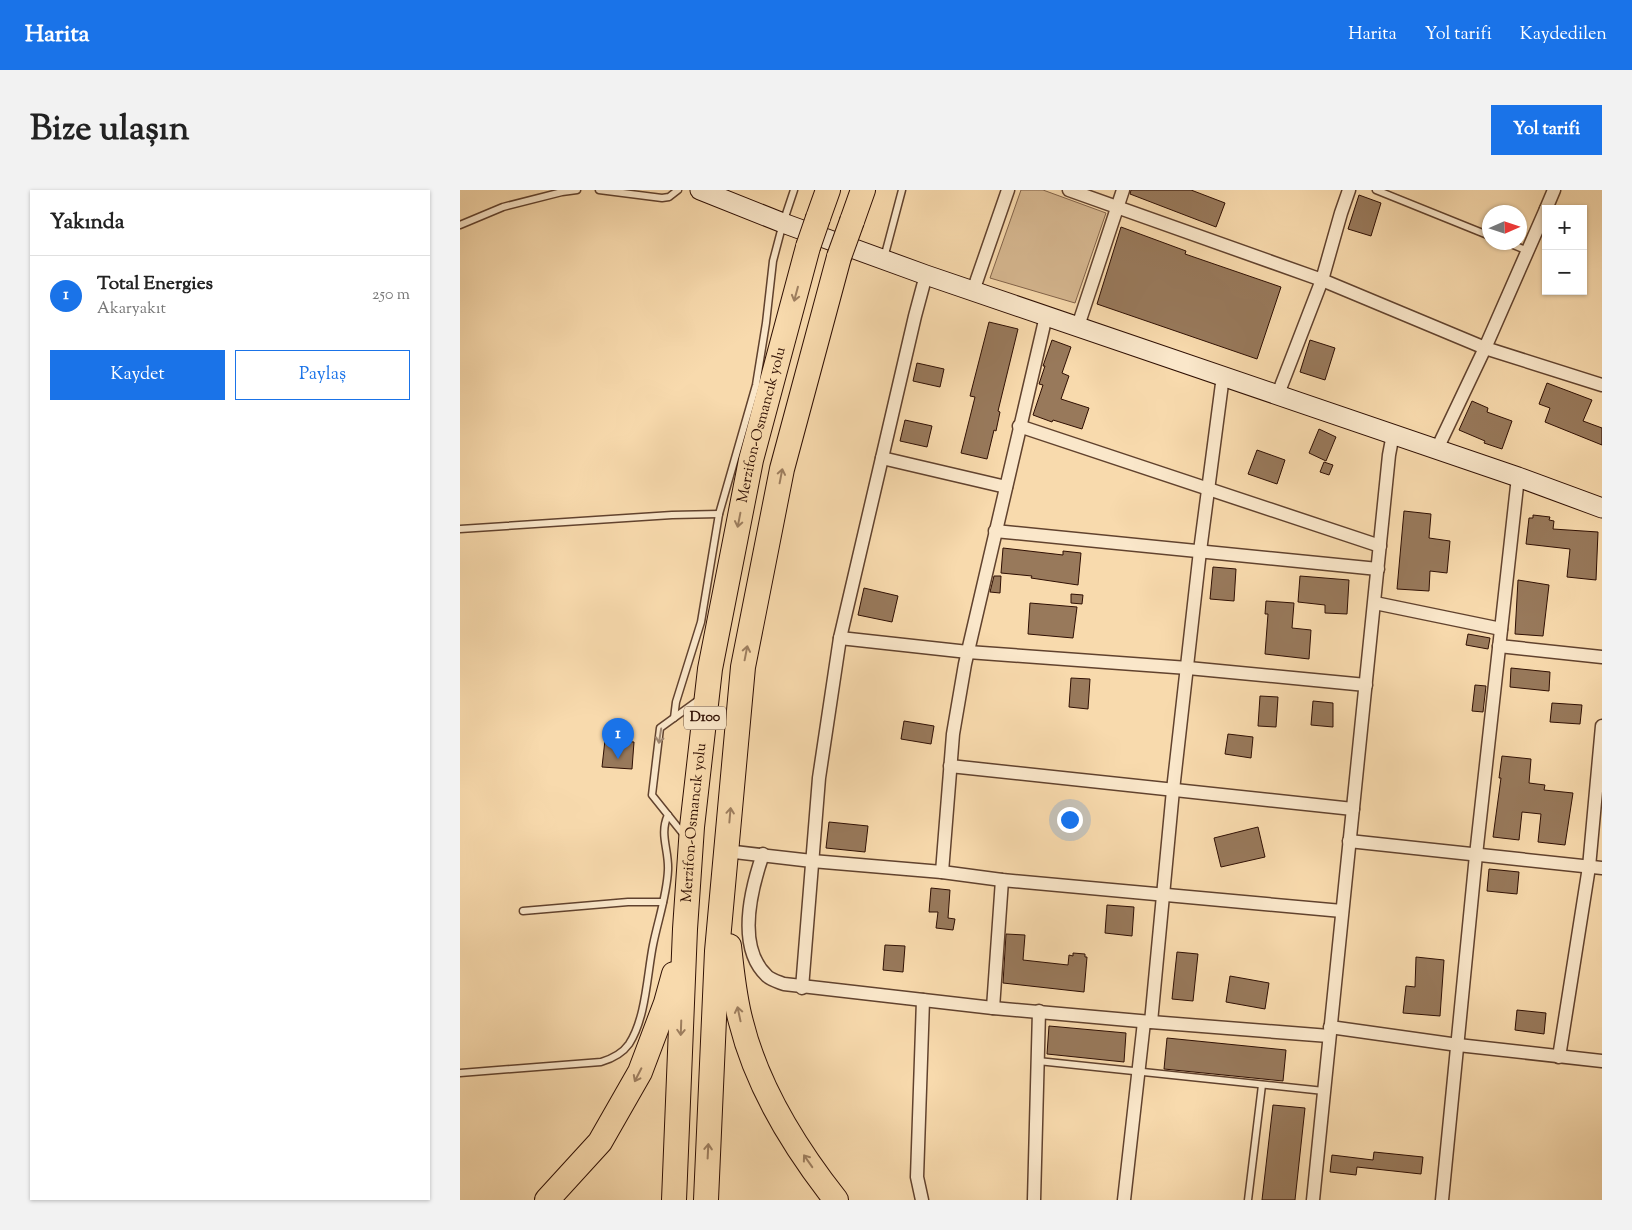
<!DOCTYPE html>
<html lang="tr">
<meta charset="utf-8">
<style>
:root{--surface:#fff;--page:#f2f2f2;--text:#222;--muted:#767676;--line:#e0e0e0;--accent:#1a73e8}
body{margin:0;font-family:"Sorts Mill Goudy",serif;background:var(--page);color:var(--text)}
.controls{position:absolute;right:15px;top:15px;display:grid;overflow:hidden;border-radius:0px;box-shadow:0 1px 4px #0004}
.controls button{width:45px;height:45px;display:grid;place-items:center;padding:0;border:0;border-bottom:1px solid var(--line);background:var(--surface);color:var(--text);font:25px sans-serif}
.compass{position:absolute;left:1022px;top:15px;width:45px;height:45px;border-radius:50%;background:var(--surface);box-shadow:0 1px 4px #0004;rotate:87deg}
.you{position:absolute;left:609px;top:629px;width:18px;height:18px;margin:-12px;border:4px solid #fff;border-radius:50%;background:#1a73e8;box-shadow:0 0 0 8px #1a73e833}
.badge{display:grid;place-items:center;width:32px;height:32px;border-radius:50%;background:var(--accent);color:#fff;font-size:16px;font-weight:700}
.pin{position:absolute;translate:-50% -41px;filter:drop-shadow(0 1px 2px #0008)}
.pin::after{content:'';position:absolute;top:26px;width:18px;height:15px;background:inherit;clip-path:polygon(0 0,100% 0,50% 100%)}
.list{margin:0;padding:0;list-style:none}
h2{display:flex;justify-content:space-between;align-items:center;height:65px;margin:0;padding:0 20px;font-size:21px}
h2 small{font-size:16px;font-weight:400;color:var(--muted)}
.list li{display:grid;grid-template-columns:32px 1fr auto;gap:15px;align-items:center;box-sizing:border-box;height:80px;padding:0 20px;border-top:1px solid var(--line)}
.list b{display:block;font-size:19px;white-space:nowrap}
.list p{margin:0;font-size:16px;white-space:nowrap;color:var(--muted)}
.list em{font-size:16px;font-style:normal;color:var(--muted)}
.actions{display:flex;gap:10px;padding:15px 20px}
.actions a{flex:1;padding:11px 0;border:1px solid var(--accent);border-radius:0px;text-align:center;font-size:18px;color:var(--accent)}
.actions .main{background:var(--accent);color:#fff}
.map{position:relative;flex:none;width:1142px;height:1010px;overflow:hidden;border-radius:0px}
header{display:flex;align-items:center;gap:30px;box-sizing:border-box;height:70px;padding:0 25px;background:var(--accent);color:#fff}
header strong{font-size:24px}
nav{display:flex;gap:28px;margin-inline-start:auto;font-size:18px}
.intro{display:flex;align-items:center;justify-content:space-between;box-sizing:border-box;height:120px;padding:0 30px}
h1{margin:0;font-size:35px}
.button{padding:12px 22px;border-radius:0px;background:var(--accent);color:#fff;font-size:18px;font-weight:700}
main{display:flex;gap:30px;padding:0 30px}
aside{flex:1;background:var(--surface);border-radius:0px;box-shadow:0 1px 4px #0004}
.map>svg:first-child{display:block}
.green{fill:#d6b790;stroke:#82634a}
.building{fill:#98795b;stroke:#2f0f03}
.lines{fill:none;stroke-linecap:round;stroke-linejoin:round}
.lane-casing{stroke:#61422e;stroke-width:9}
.street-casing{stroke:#61422e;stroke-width:15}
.secondary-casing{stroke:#2f0f03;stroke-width:21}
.highway-casing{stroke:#2f0f03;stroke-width:26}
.lane{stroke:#fae7ca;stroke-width:6}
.street{stroke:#fae7ca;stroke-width:12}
.secondary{stroke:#fae7ca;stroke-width:19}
.highway{stroke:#f8daad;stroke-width:24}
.highway-bridge-casing{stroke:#2f0f03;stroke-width:26;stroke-linecap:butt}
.highway-bridge{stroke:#f8daad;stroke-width:24}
.oneway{stroke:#9e7f60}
.oneway2{stroke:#9f8670}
.labels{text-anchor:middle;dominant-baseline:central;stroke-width:5;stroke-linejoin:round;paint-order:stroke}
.shield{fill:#fae7ca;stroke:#6c503f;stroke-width:1}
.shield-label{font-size:14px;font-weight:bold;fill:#2f0f03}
.street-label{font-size:15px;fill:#2f0f03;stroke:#fae7ca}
</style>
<header>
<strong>Harita</strong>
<nav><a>Harita</a><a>Yol tarifi</a><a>Kaydedilen</a></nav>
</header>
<div class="intro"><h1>Bize ulaşın</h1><a class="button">Yol tarifi</a></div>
<main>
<aside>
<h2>Yakında<small></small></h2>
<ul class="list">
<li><span class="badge">1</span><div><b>Total Energies</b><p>Akaryakıt</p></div><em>250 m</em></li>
</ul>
<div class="actions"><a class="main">Kaydet</a><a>Paylaş</a></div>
</aside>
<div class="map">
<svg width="1142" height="1010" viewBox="0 0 1142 1010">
<rect width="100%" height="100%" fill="#f8daad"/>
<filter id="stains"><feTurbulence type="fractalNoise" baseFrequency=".004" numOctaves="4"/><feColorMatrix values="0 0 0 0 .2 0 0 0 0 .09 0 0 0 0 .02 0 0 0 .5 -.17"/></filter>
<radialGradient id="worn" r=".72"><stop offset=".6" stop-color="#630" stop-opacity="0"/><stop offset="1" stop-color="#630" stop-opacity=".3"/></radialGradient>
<!-- green -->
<polygon class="green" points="561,0 583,0 646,23 615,113 530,88"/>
<!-- building -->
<g class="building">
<polygon points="671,0 731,0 765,13 756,37 670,4"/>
<polygon points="899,5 921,13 911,46 888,39"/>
<polygon points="661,37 726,61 725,64 821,97 797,169 637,114"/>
<polygon points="529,132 558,139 538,221 540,222 536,241 534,240 527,269 501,263 515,207 510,206"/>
<polygon points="592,150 611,157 602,183 609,186 601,209 629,218 622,239 593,230 592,232 573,225 583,195 579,194 585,176 583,176"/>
<polygon points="850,150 875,158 865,190 840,182"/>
<polygon points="457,173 484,179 480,197 453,191"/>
<polygon points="1087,193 1132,210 1123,231 1142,238 1142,255 1085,232 1090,218 1079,214"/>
<polygon points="1012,211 1028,218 1027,222 1052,231 1042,259 1024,253 1025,251 999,240"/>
<polygon points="445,230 472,236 467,257 440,251"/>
<polygon points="859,239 876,247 866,271 849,263"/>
<polygon points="797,260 825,270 817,294 788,284"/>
<polygon points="864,272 873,275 869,285 860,282"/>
<polygon points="944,321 971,324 969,348 990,351 987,383 970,381 969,401 937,399"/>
<polygon points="1073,325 1090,327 1089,330 1094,331 1093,339 1138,342 1136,390 1107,387 1110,359 1066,354 1069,328 1073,328"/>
<polygon points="543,358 603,365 603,361 621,363 618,395 571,388 572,386 541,383"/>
<polygon points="753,377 776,379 774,411 750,409"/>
<polygon points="534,386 541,386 540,403 530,402"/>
<polygon points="840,386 889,390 887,424 865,423 865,415 838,412"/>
<polygon points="1058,390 1089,395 1083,446 1055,444"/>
<polygon points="404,398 438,406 432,432 398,425"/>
<polygon points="611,404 623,405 622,414 611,413"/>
<polygon points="806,411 834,413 832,438 851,440 849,469 805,464 808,424 805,424"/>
<polygon points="570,413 617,417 613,448 568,444"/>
<polygon points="1008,444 1030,448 1028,459 1006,455"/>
<polygon points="1051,478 1090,482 1089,501 1050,497"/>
<polygon points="611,488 630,489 628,519 609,517"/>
<polygon points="1015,495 1026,496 1023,522 1012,521"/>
<polygon points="800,506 818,507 816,537 798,536"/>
<polygon points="853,511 873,513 873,537 851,535"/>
<polygon points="1092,513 1122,515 1120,534 1090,532"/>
<polygon points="444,531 474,536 471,554 441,549"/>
<polygon points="768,544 793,547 791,568 765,564"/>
<polygon points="145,550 174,552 172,579 142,577"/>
<polygon points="1042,566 1071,569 1069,593 1085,595 1084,600 1113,603 1105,655 1078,652 1081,624 1062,622 1059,650 1033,647 1041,588 1039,588"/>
<polygon points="369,632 408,636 405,662 366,658"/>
<polygon points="798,637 805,667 761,677 754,648"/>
<polygon points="1029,679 1059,682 1057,704 1027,701"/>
<polygon points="471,698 490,700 488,728 495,729 493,740 476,738 478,722 469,722"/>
<polygon points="647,715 674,717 672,746 645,743"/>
<polygon points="546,744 565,745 563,770 608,775 609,765 613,766 613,763 625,764 625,767 627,767 624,802 543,793"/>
<polygon points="425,755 445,756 443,782 423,780"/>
<polygon points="717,762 738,764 733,811 712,809"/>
<polygon points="956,767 984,770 980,826 943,823 946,796 955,797"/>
<polygon points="770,786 809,793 805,819 766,812"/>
<polygon points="1057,820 1086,823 1084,844 1055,840"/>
<polygon points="589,836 666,843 664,872 587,864"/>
<polygon points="707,848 826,860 823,891 704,879"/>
<polygon points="813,915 845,918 835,1010 802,1010"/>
<polygon points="914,962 963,967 961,984 897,977 896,985 870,982 872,965 913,970"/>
</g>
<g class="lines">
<defs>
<g id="lane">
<polyline points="139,0 202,8 209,7 218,0"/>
<polyline points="916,0 1030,46"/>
<polyline points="0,35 43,17 102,2 117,0"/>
<polyline points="1046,52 1068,61"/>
<polyline points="424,68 442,0"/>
<polyline points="0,339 212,325 259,324"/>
<polyline points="214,528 216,512 241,432 259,324 296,195 306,133 313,71 323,33 334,0"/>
<polyline points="224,645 192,605 200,538 240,509"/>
<polyline points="63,721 168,712 203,712"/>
<polyline points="578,871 864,901"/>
<path d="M0 883 141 872C151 869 162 864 169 854 186 828 187 785 193 755 198 730 207 705 208 680 209 660 199 644 208 625"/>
<polyline points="788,1010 802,895"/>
</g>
<g id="street">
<polyline points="609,0 862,90 1025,158 1142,195"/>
<polyline points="1086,19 1094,0"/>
<polyline points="466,85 455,126 422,268 546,297"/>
<polyline points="513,101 548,0"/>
<polyline points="618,136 663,0"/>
<polyline points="818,204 862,90 881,23 889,0"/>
<polyline points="559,236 920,356"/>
<polyline points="977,259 1025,158 1086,19"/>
<polyline points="535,341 918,379"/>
<polyline points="915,413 1041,439"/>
<polyline points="380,448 508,462 728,478 906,495"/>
<polyline points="1039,456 1142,467"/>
<polyline points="490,576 893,619"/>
<polyline points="889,651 1142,678"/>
<polyline points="266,661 352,671 482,682 542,690 882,721"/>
<path d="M303 664C291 699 276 757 307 786 311 790 319 792 324 794L533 818 691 832 869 846"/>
<polyline points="482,682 493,544 505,474 586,126"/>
<polyline points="342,798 359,588 380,448 422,268"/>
<polyline points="533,818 542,690"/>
<polyline points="691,832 713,600 740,361 763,186"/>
<polyline points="870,837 998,855 1142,871"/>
<polyline points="1099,867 1129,677 1142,536"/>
<polyline points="462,1010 457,987 463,810"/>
<polyline points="574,1010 579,821"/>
<polyline points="664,1010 684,832"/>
<polyline points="853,1010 929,265 933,244"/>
<polyline points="982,1010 1016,665 1058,287"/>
</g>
<polyline id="secondary" points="240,0 323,33 466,85 1058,287 1142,318"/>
<g id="highway">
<polyline points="358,28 368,0"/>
<polyline points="392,31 403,0"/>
<path d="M269 756C272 781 274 807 281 832 297 897 335 958 376 1010"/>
<polyline points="87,1010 140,952 180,882 206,813 214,784"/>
<path id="s1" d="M214 1010 225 739 232 637 250 479 291 270 348 57"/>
<polyline points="246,1010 257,761 283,477 322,279 379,67"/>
</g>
</defs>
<!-- lane casing -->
<use href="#lane" class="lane-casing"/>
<!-- street casing -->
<use href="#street" class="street-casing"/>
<!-- secondary casing -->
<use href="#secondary" class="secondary-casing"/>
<!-- highway casing -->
<use href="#highway" class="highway-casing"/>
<!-- lane -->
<use href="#lane" class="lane"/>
<!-- street -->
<use href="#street" class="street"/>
<!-- secondary -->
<use href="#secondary" class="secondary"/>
<!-- highway -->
<use href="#highway" class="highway"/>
<defs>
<g id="highway-bridge">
<polyline points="348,57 358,28"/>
<polyline points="379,67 392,31"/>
</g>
</defs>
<!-- highway-bridge casing -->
<use href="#highway-bridge" class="highway-bridge-casing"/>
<!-- highway-bridge -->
<use href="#highway-bridge" class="highway-bridge"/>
</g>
<!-- one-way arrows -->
<defs><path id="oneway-shaft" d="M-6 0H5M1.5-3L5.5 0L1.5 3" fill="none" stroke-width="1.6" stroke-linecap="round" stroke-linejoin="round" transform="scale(1.25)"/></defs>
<g class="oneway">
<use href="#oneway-shaft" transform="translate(336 104) rotate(105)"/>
<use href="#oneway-shaft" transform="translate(321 286) rotate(-79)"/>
<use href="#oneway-shaft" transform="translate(279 330) rotate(101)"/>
<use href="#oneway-shaft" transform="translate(286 463) rotate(-79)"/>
<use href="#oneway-shaft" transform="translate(270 625) rotate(-85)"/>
<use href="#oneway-shaft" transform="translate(279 824) rotate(-102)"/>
<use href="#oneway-shaft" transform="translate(221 838) rotate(92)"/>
<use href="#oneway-shaft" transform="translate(178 885) rotate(117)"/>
<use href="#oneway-shaft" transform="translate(248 961) rotate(-87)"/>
<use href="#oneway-shaft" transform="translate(348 971) rotate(-125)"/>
</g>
<use class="oneway2" href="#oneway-shaft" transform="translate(200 546) rotate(99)"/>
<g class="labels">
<!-- shield labels -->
<rect class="shield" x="224" y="516.5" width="42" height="23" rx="4"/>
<g class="shield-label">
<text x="245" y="528">D100</text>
</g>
<!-- street labels -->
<g class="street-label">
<text stroke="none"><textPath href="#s1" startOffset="782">Merzifon-Osmancık yolu</textPath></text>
<text stroke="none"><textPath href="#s1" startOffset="378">Merzifon-Osmancık yolu</textPath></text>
</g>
</g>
<rect width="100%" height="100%" filter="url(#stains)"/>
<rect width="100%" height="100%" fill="url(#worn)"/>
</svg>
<div class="controls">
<button>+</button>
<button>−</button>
</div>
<svg class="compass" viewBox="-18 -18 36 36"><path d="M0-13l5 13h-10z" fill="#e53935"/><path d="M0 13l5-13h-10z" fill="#767676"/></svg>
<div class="you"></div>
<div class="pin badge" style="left:158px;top:569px">1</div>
</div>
</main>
